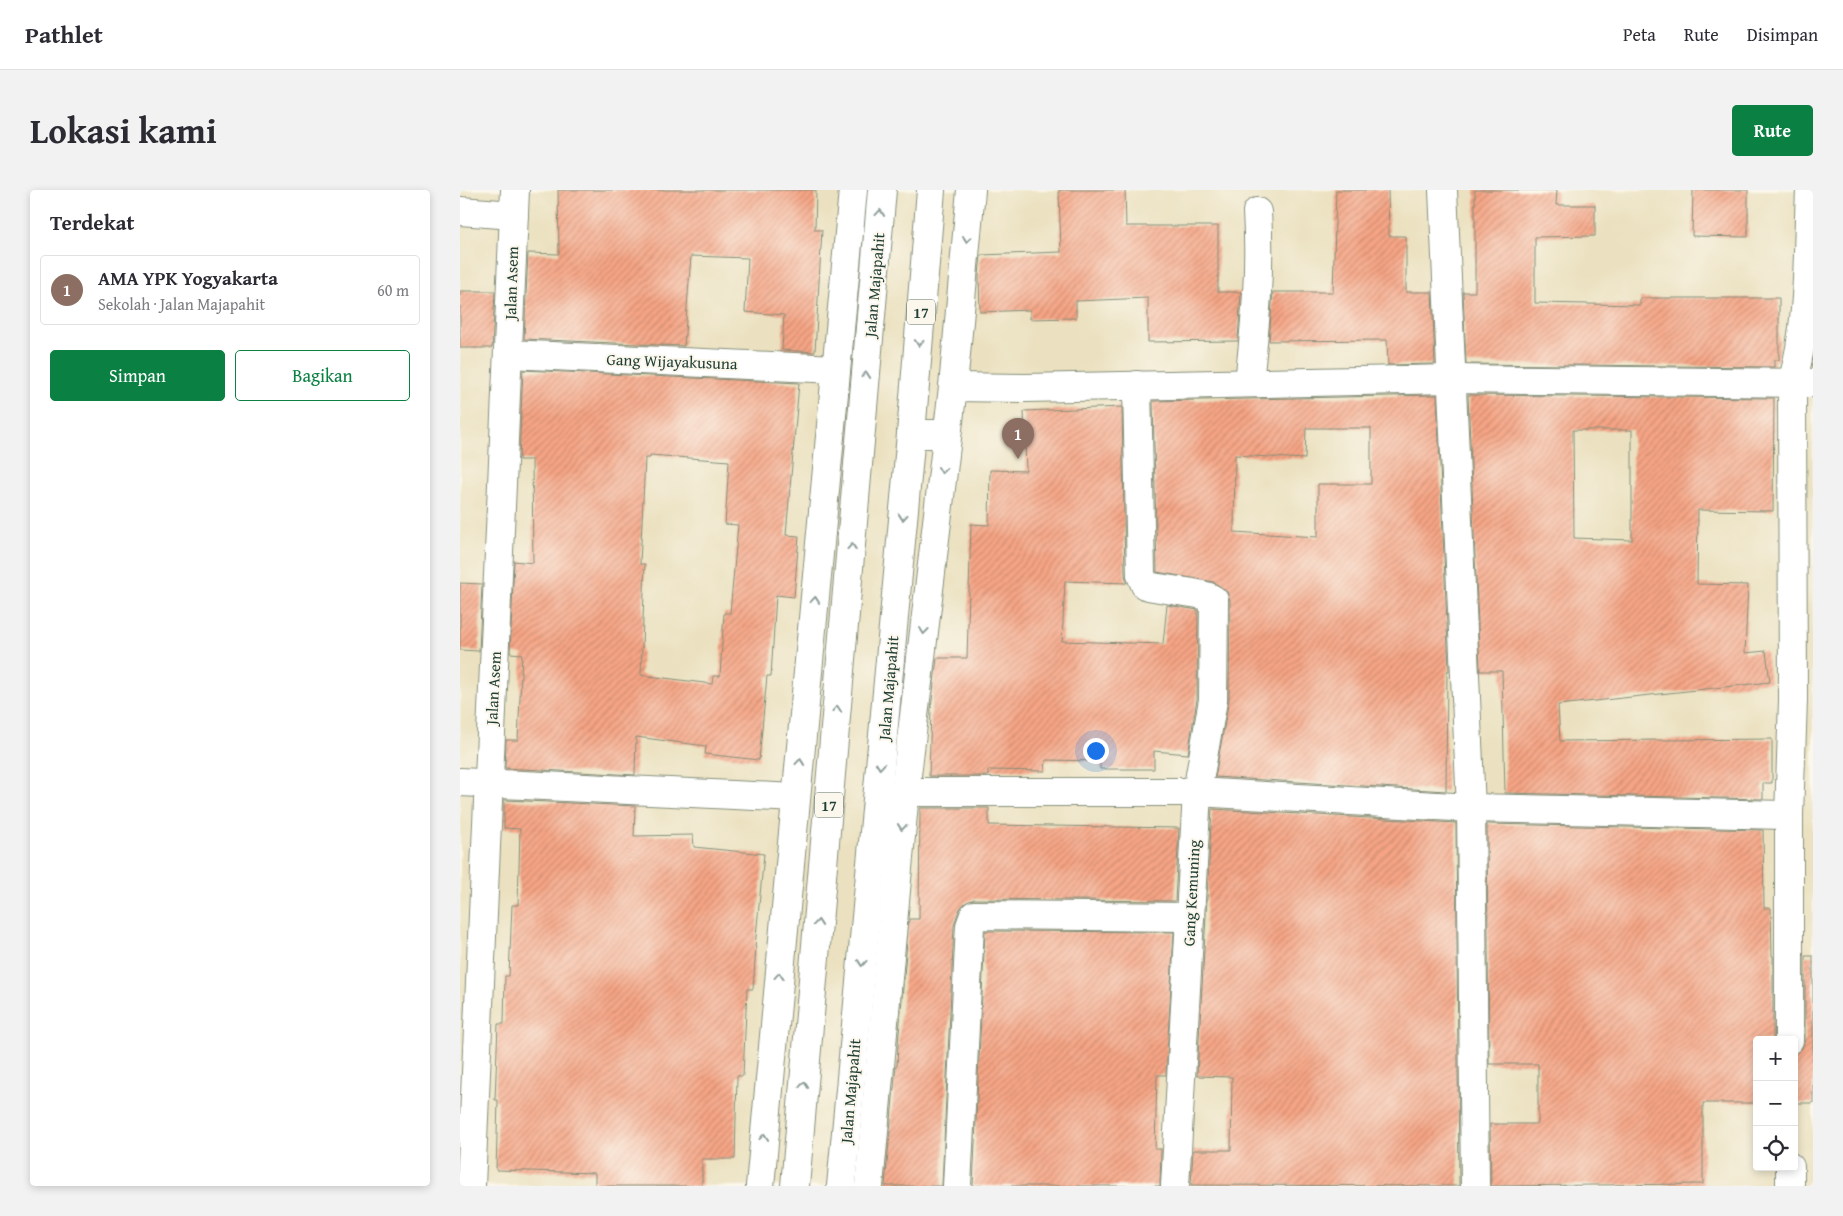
<!DOCTYPE html>
<html lang="id">
<meta charset="utf-8">
<style>
:root{--surface:#fff;--page:#f2f2f3;--text:#2b2b33;--muted:#7c7c81;--line:#e1e1e2;--accent:#0b8043}
body{margin:0;font-family:"Gentium Book Plus",serif;background:var(--page);color:var(--text)}
.controls{position:absolute;right:15px;bottom:15px;display:grid;overflow:hidden;border-radius:5px;box-shadow:0 2px 8px #0003}
.controls button{width:45px;height:45px;display:grid;place-items:center;padding:0;border:0;border-bottom:1px solid var(--line);background:var(--surface);color:var(--text);font:25px sans-serif}
.you{position:absolute;left:635px;top:560px;width:18px;height:18px;margin:-12px;border:4px solid #fff;border-radius:50%;background:#1a73e8;box-shadow:0 0 0 8px #1a73e833}
.badge{display:grid;place-items:center;width:32px;height:32px;border-radius:50%;background:var(--accent);color:#fff;font-size:16px;font-weight:700}
.pin{position:absolute;translate:-50% -41px;filter:drop-shadow(0 1px 2px #0008)}
.pin::after{content:'';position:absolute;top:26px;width:18px;height:15px;background:inherit;clip-path:polygon(0 0,100% 0,50% 100%)}
.list{margin:0;padding:0;list-style:none}
h2{display:flex;justify-content:space-between;align-items:center;height:65px;margin:0;padding:0 20px;font-size:21px}
h2 small{font-size:16px;font-weight:400;color:var(--muted)}
.list li{display:grid;grid-template-columns:32px 1fr auto;gap:15px;align-items:center;box-sizing:border-box;height:70px;margin:0 10px 10px;padding:0 10px;border:1px solid var(--line);border-radius:5px}
.list b{display:block;font-size:19px;white-space:nowrap}
.list p{margin:0;font-size:16px;white-space:nowrap;color:var(--muted)}
.list em{font-size:16px;font-style:normal;color:var(--muted)}
.actions{display:flex;gap:10px;padding:15px 20px}
.actions a{flex:1;padding:11px 0;border:1px solid var(--accent);border-radius:5px;text-align:center;font-size:18px;color:var(--accent)}
.actions .main{background:var(--accent);color:#fff}
.icon{flex:none;width:28px;height:28px;fill:none;stroke:currentColor;stroke-width:2;stroke-linecap:round;stroke-linejoin:round}
.map{position:relative;flex:none;width:1353px;height:996px;overflow:hidden;border-radius:5px}
header{display:flex;align-items:center;gap:30px;box-sizing:border-box;height:70px;padding:0 25px;background:var(--surface);border-bottom:1px solid var(--line)}
header strong{font-size:24px}
nav{display:flex;gap:28px;margin-inline-start:auto;font-size:18px}
.intro{display:flex;align-items:center;justify-content:space-between;box-sizing:border-box;height:120px;padding:0 30px}
h1{margin:0;font-size:35px}
.button{padding:12px 22px;border-radius:5px;background:var(--accent);color:#fff;font-size:18px;font-weight:700}
main{display:flex;gap:30px;padding:0 30px}
aside{flex:1;background:var(--surface);border-radius:5px;box-shadow:0 2px 8px #0003}
.map>svg:first-child{display:block}
.building{fill:url(#building-hatch);fill-rule:evenodd}
.lines{fill:none;stroke-linecap:round;stroke-linejoin:round}
.street-casing{stroke:#858f7a;stroke-width:30}
.secondary-casing{stroke:#858f7a;stroke-width:30}
.highway-casing{stroke:#858f7a;stroke-width:30}
.street{stroke:#fff;stroke-width:28}
.secondary{stroke:#fff;stroke-width:28}
.highway{stroke:#fff;stroke-width:28}
.oneway{stroke:#8f9e9a}
.labels{text-anchor:middle;dominant-baseline:central;stroke-width:4;stroke-linejoin:round;paint-order:stroke}
.shield{fill:#fbf7ec;stroke:#61756b;stroke-width:1}
.shield-label{font-size:15px;font-weight:bold;fill:#1f3d34}
.street-label{font-size:16px;fill:#1f3d34;stroke:#fbf7ec}
</style>
<header>
<strong>Pathlet</strong>
<nav><a>Peta</a><a>Rute</a><a>Disimpan</a></nav>
</header>
<div class="intro"><h1>Lokasi kami</h1><a class="button">Rute</a></div>
<main>
<aside>
<h2>Terdekat<small></small></h2>
<ul class="list">
<li><span class="badge" style="background:#8d6e63">1</span><div><b>AMA YPK Yogyakarta</b><p>Sekolah · Jalan Majapahit</p></div><em>60 m</em></li>
</ul>
<div class="actions"><a class="main">Simpan</a><a>Bagikan</a></div>
</aside>
<div class="map">
<svg width="1353" height="996" viewBox="0 0 1353 996">
<defs>
<pattern id="building-hatch" width="6" height="6" patternUnits="userSpaceOnUse" patternTransform="scale(1.25)"><rect width="6" height="6" fill="#f7a585"/><path d="M-1 1l2-2M0 6l6-6M5 7l2-2" fill="none" stroke="#c7886e"/></pattern>
</defs>
<rect width="100%" height="100%" fill="#fbf7ec"/>
<filter id="ink" filterUnits="userSpaceOnUse"><feTurbulence type="fractalNoise" baseFrequency=".02" numOctaves="2"/><feDisplacementMap in="SourceGraphic" scale="10" xChannelSelector="R" yChannelSelector="G"/><feConvolveMatrix kernelMatrix="1 2 1 2 8 2 1 2 1" color-interpolation-filters="sRGB"/></filter>
<filter id="wash" filterUnits="userSpaceOnUse"><feTurbulence type="fractalNoise" baseFrequency=".0096" numOctaves="4" result="noise"/><feDisplacementMap in="SourceGraphic" scale="20" xChannelSelector="R" yChannelSelector="G"/><feGaussianBlur stdDeviation="1.12" result="paint"/><feColorMatrix in="noise" values="0 0 0 0 0 0 0 0 0 0 0 0 0 0 0 0 0 1.4 0 .05"/><feComposite in="paint" operator="in"/></filter>
<g filter="url(#wash)">
<rect width="100%" height="100%" fill="#ebe1c0"/>
<g id="blocks">
<!-- building -->
<g class="building">
<polygon points="98,0 356,0 355,40 362,40 355,162 322,160 324,125 285,122 288,68 231,66 224,156 64,149 68,63 99,64"/>
<polygon points="599,0 665,0 666,36 758,36 758,102 781,102 778,151 688,152 688,108 616,111 616,128 570,129 570,120 520,122 519,86 521,65 601,62"/>
<polygon points="876,0 928,0 929,46 946,46 946,102 972,102 975,174 928,175 927,150 809,151 813,102 873,102"/>
<polygon points="1015,0 1097,0 1096,15 1135,15 1135,46 1075,47 1075,113 1180,115 1180,108 1319,108 1319,170 1314,170 1314,177 1006,174 1003,102 1015,102"/>
<polygon points="1233,0 1288,0 1288,47 1232,46"/>
<polygon points="0,101 35,101 32,158 0,158"/>
<path d="M63 180 339 193 326 345 339 346 334 407 316 405 311 486H307L299 570 245 564 246 556 176 547 175 585 45 578 46 550H58L62 464 50 463 54 371 73 373 72 270H59ZM190 265 269 271 265 334 278 335 270 423H264L260 486H253L252 494 181 485 185 374H180L185 268H190Z"/>
<path d="M977 205 989 481H987L986 601 755 587 769 510 770 410 767 402 754 392 697 382 693 211ZM846 238H911V294H858V347L774 342 775 265 845 269Z"/>
<path d="M1008 205 1314 208 1313 321 1238 320 1237 394 1288 395 1285 463 1306 461 1310 492 1098 515 1100 551 1312 549V593H1303V609L1045 603 1042 481H1020ZM1113 240H1172V350L1114 348Z"/>
<polygon points="662,217 665,385 667,393 605,391 602,451 703,454 707,415 738,420 737,509 728,564 694,561 694,579 640,579 640,571 586,570 585,581 528,580 528,586 469,586 471,519 477,468 507,468 511,334 529,335 530,280 566,281 564,221"/>
<polygon points="0,393 22,394 19,461 0,460"/>
<polygon points="44,610 175,616 174,646 233,645 234,657 304,664 295,757 296,757 293,799 287,799 283,886 277,886 275,969 242,969 242,996 135,996 135,983 36,980 38,910 35,910 38,834 44,834 45,786 49,786 52,715 58,715 60,639 44,638"/>
<polygon points="460,618 529,618 529,635 719,638 715,711 514,709 505,713 499,720 494,735 482,996 425,996 436,876 437,876 438,855 449,729 459,729"/>
<polygon points="752,619 996,633 999,996 731,995 733,960 771,960 772,887 737,886"/>
<polygon points="1027,634 1303,640 1304,718 1311,718 1312,766 1313,766 1313,850 1297,850 1297,913 1243,913 1243,994 1031,996 1030,934 1078,934 1078,874 1029,874"/>
<polygon points="525,741 714,742 706,885 697,885 695,959 701,959 700,996 513,996"/>
<polygon points="1345,766 1353,766 1353,913 1334,913 1334,864 1342,858 1345,850"/>
</g>
</g>
</g>
<g filter="url(#ink)">
<use href="#blocks" fill-opacity="0" stroke="#858f7a" stroke-width="1"/>
<g class="lines">
<defs>
<g id="street">
<polyline points="983,0 1011,618 1015,996"/>
<polyline points="0,21 54,25"/>
<polyline points="48,164 376,179"/>
<path d="M789 193C795 136 801 80 797 22"/>
<path d="M677 195 681 385 685 395C700 400 747 402 754 410L753 510 737 602 715 996"/>
<polyline points="493,197 565,198 991,189 1353,193"/>
<polyline points="0,592 336,608"/>
<polyline points="445,602 737,602 1011,618 1329,625"/>
<path d="M1329 850V625L1333 510 1332 193C1350 131 1347 64 1350 0"/>
<polyline points="1330,977 1330,996"/>
<polyline points="11,996 55,0"/>
<polyline points="497,996 510,736 514,725 730,727"/>
</g>
<g id="secondary">
<polyline points="300,996 393,0"/>
<polyline points="409,996 445,602 493,197 511,0"/>
</g>
<g id="highway">
<polyline points="451,244 486,244"/>
<polyline points="335,996 422,0"/>
<polyline points="381,996 451,244 471,0"/>
</g>
</defs>
<!-- street casing -->
<use href="#street" class="street-casing"/>
<!-- secondary casing -->
<use href="#secondary" class="secondary-casing"/>
<!-- highway casing -->
<use href="#highway" class="highway-casing"/>
<!-- street -->
<use href="#street" class="street"/>
<!-- secondary -->
<use href="#secondary" class="secondary"/>
<!-- highway -->
<use href="#highway" class="highway"/>
</g>
<!-- one-way arrows -->
<defs><path id="oneway-chevron" d="M-2-3.5L2.5 0L-2 3.5" fill="none" stroke-width="1.6" stroke-linecap="round" stroke-linejoin="round" transform="scale(1.25)"/></defs>
<g class="oneway">
<use href="#oneway-chevron" transform="translate(420 23) rotate(-85)"/>
<use href="#oneway-chevron" transform="translate(507 49) rotate(95)"/>
<use href="#oneway-chevron" transform="translate(459 153) rotate(95)"/>
<use href="#oneway-chevron" transform="translate(406 185) rotate(-85)"/>
<use href="#oneway-chevron" transform="translate(482 280) rotate(97)"/>
<use href="#oneway-chevron" transform="translate(443 327) rotate(95)"/>
<use href="#oneway-chevron" transform="translate(392 357) rotate(-85)"/>
<use href="#oneway-chevron" transform="translate(355 410) rotate(-85)"/>
<use href="#oneway-chevron" transform="translate(464 441) rotate(97)"/>
<use href="#oneway-chevron" transform="translate(377 519) rotate(-85)"/>
<use href="#oneway-chevron" transform="translate(340 572) rotate(-85)"/>
<use href="#oneway-chevron" transform="translate(420 576) rotate(95)"/>
<use href="#oneway-chevron" transform="translate(442 637) rotate(95)"/>
<use href="#oneway-chevron" transform="translate(358 733) rotate(-85)"/>
<use href="#oneway-chevron" transform="translate(402 773) rotate(95)"/>
<use href="#oneway-chevron" transform="translate(319 786) rotate(-85)"/>
<use href="#oneway-chevron" transform="translate(344 895) rotate(-85)"/>
<use href="#oneway-chevron" transform="translate(304 947) rotate(-85)"/>
</g>
</g>
<g class="labels">
<!-- shield labels -->
<g class="shield">
<rect x="447" y="109.5" width="28" height="25" rx="4"/>
<rect x="355" y="602.5" width="28" height="25" rx="4"/>
</g>
<g class="shield-label">
<text x="461" y="122">17</text>
<text x="369" y="615">17</text>
</g>
<!-- street labels -->
<g class="street-label">
<text transform="translate(51 93) rotate(-88)">Jalan Asem</text>
<text transform="translate(414 95) rotate(-85)">Jalan Majapahit</text>
<text transform="translate(212 171) rotate(2)">Gang Wijayakusuna</text>
<text transform="translate(33 498) rotate(-87)">Jalan Asem</text>
<text transform="translate(428 498) rotate(-85)">Jalan Majapahit</text>
<text transform="translate(731 703) rotate(-87)">Gang Kemuning</text>
<text transform="translate(390 901) rotate(-85)">Jalan Majapahit</text>
</g>
</g>
</svg>
<div class="controls">
<button>+</button>
<button>−</button>
<button><svg class="icon" aria-label="locate" viewBox="0 0 24 24"><circle cx="12" cy="12" r="6"/><path d="M12 2v4M12 18v4M2 12h4M18 12h4"/></svg></button>
</div>
<div class="you"></div>
<div class="pin badge" style="left:558px;top:269px;background:#8d6e63">1</div>
</div>
</main>
